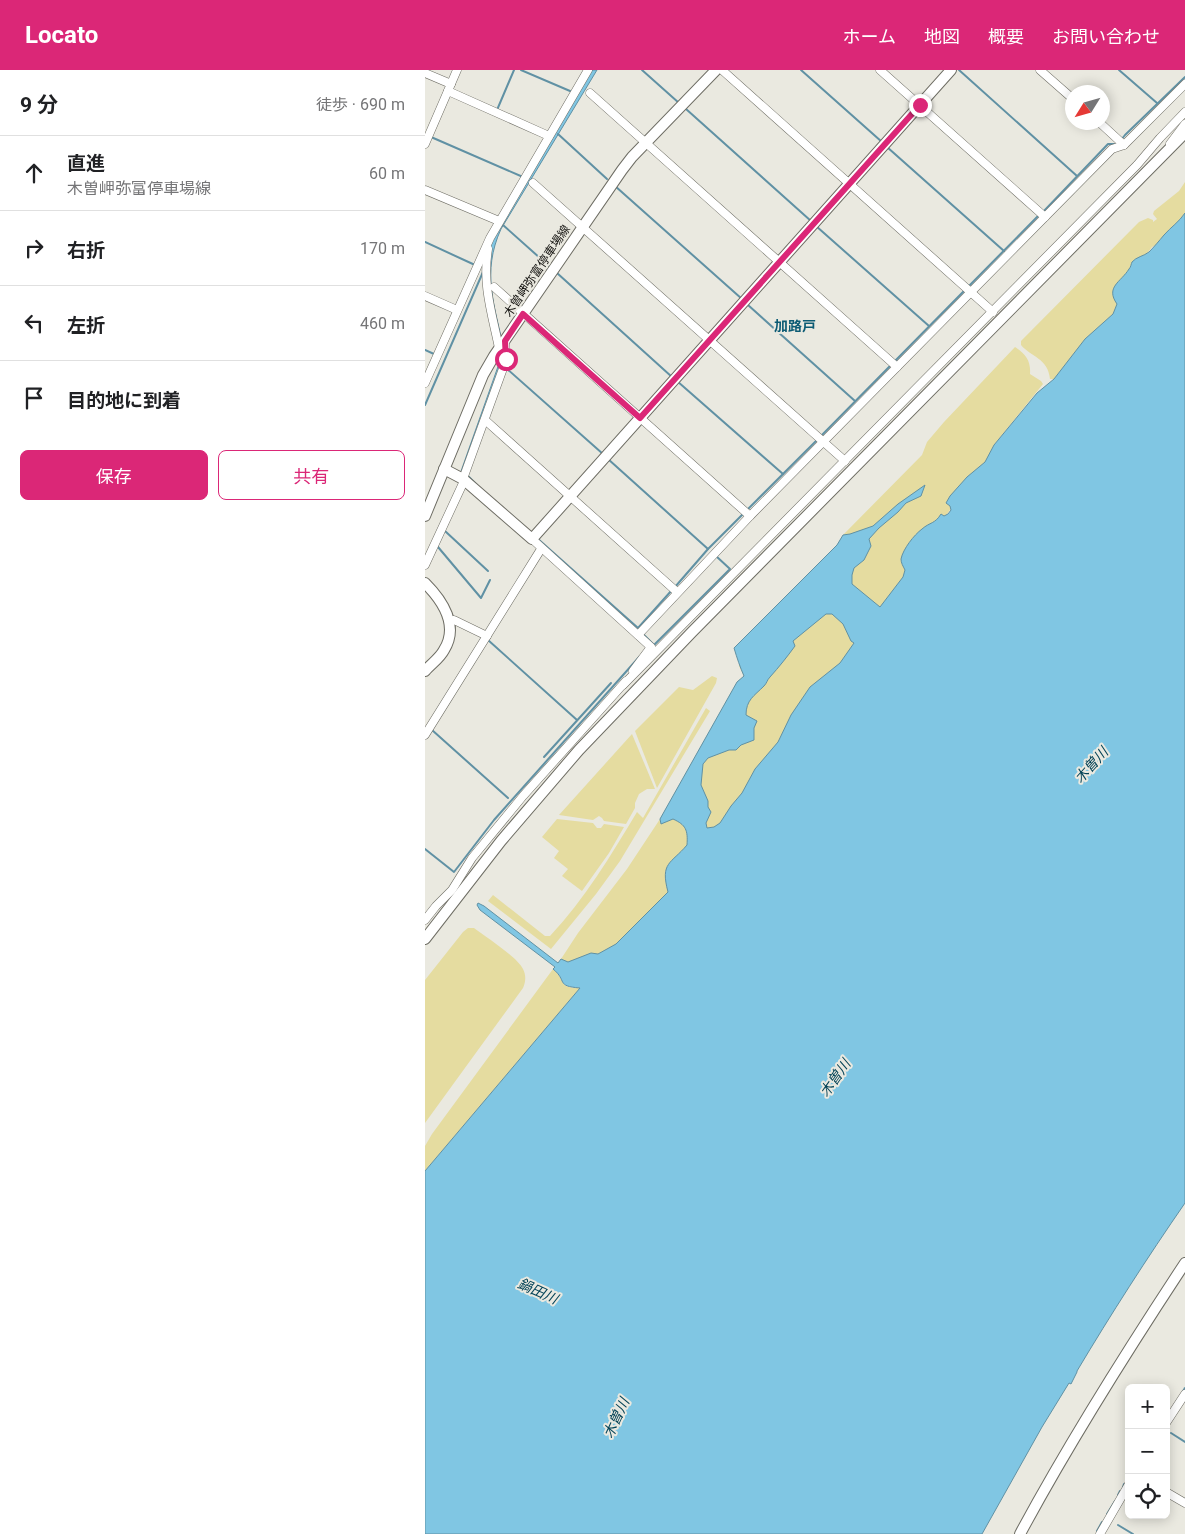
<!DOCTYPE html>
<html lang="ja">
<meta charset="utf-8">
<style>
:root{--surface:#fff;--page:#f6f6f6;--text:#202124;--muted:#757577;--line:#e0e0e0;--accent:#db2777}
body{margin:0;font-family:Roboto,"Noto Sans JP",sans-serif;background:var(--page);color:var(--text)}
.controls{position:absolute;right:15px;bottom:15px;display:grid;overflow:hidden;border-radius:8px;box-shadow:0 2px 12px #0003}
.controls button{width:45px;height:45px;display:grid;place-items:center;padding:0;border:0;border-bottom:1px solid var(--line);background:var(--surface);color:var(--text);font:25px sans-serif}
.compass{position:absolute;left:640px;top:15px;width:45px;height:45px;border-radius:50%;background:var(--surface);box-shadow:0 2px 12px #0003;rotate:233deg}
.stop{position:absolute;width:15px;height:15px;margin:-11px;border:4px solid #db2777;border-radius:50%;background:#fff}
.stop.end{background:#db2777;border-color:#fff;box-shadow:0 1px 5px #0008}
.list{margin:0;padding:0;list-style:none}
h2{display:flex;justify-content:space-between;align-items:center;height:65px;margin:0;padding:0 20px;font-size:21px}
h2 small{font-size:16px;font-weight:400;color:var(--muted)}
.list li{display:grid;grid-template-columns:32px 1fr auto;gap:15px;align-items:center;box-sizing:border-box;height:75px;padding:0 20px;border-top:1px solid var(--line)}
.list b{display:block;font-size:19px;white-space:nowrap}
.list p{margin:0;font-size:16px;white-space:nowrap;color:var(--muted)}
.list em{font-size:16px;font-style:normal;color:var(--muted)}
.actions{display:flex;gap:10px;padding:15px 20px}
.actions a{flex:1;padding:11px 0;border:1px solid var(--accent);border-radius:8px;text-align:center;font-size:18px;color:var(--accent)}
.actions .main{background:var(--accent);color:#fff}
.icon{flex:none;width:28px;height:28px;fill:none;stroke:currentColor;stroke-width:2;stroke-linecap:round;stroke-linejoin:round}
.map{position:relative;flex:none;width:760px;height:1464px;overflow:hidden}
header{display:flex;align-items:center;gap:30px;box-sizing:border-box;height:70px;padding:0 25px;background:var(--accent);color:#fff}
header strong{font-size:24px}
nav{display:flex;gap:28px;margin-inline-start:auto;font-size:18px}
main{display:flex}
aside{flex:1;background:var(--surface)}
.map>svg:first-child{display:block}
.green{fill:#e5dca0}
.water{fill:#80c6e3;stroke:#6091a4;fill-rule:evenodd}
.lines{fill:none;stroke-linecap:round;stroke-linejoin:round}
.stream{stroke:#6091a4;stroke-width:2}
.street-casing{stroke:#6e6d64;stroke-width:9}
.secondary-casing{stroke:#6e6d64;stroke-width:12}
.street{stroke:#fff;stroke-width:8}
.secondary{stroke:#fff;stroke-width:10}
.route{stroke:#db2777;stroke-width:6}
.labels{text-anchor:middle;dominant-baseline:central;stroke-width:4;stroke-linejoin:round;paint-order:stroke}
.street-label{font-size:12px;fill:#151411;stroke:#eae9e0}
.neighbourhood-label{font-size:14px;font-weight:bold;fill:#0c5b74;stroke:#eae9e0}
.water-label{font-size:14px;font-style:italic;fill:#054458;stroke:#eae9e0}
</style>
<header>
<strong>Locato</strong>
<nav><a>ホーム</a><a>地図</a><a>概要</a><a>お問い合わせ</a></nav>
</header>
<main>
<aside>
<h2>9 分<small>徒歩 · 690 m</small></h2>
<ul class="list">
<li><svg class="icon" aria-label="ahead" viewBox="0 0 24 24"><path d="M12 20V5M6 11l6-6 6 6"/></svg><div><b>直進</b><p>木曽岬弥富停車場線</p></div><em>60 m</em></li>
<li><svg class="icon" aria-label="right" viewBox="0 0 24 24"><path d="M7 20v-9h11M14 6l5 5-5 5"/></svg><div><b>右折</b></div><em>170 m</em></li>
<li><svg class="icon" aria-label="left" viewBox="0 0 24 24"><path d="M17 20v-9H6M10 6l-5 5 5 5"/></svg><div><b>左折</b></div><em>460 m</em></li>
<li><svg class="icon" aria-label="arrive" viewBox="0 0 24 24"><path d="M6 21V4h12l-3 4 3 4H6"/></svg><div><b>目的地に到着</b></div></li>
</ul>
<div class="actions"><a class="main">保存</a><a>共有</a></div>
</aside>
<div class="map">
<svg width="760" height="1464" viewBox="0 0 760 1464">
<rect width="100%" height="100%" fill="#eae9e0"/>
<!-- green -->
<g class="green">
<path d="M760 112V143L755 151 739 165 733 174 727 177 709 200 688 244 660 270 629 309H625C623 288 606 287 596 275V271L714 152 723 148 728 150V152L732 149 728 144 729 141 754 121Z"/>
<path d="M590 277C601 284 606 291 605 304L616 311 618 314 569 375 564 388 480 500 478 507 452 542 429 528 412 475 418 465 497 385 502 372 519 352Z"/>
<polygon points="397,533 435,566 275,790 172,899 140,892 136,889 153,863 202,799 235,749 312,612 319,606 314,596 314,590 311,585"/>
<polygon points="287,606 292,608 291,613 232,718 210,661 254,617 268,620"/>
<path d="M281 638 285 641 195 791 171 824 126 879 63 831 68 825 120 866H125C160 829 186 785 212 742L218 748Z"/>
<polygon points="207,664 230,719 222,719 214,724 210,733 210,738 201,754 179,751 177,748 174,746 168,750 134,745"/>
<polygon points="132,749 168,753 172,758 176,758 179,754 199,757 184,783 157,821 137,806 143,799 129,788 134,781 117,767"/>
<path d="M43 858H49C61 867 92 887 98 899 101 905 101 911 98 918L0 1053V910L38 862Z"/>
<path d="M128 899C142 911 132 918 155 918L0 1101V1076L7 1064Z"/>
</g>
<!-- water -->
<g class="water">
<path d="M167 0H172L76 159C56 203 70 236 79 280V287L38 402 35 404 76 288 77 283 63 219 65 177 67 171Z"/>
<path d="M760 143V1133C722 1188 686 1244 652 1301V1302L646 1314 644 1313 617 1357 557 1464H0V1101L155 918C130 916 143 911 128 899L130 897 55 840 52 835 53 833 59 836 133 893 136 889 143 892 166 883 173 884 191 874 243 822C235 792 246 794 262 775 263 760 261 755 248 749L236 754 235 749 312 612 319 606C315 597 312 588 309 578L412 475 418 465 425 464 448 456 473 434 500 415 496 426 481 433 473 442 454 458 444 469 446 476 439 490 429 498 427 505V514L455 537 478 507 480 500C478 496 476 493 476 489 478 479 489 465 497 459 505 452 510 454 516 444L519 446 523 444 526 440 525 436 521 433 525 426 542 407 560 392 569 375 612 323 629 309 660 269 688 244 692 234C680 217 696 212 704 199 706 197 706 194 707 192 711 187 719 186 724 182 729 177 734 171 739 165 746 157 754 152 760 143ZM401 544H407L418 554 426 571 429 573 415 593 385 617 366 645 353 672 330 699 317 723 306 736 295 753 289 757 282 758 281 753 286 742 283 737V731L276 715 278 694 283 688 304 680H311L316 675 329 670V658L332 651 321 645C321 630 329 626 339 616 342 613 342 610 345 607 354 597 362 587 370 576L368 571Z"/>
</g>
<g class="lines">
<!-- stream -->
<g class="stream">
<polyline points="96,0 145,21"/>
<polyline points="217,0 254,33"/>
<polyline points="376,0 457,72"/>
<polyline points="534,0 652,106"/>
<polyline points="694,0 732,33"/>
<polyline points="261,39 386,151"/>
<polyline points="72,40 89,0"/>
<polyline points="133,64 182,109"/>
<polyline points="6,67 98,107"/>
<polyline points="696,70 700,65 760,7"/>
<polyline points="462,77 579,181"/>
<polyline points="190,116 317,229"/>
<polyline points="618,142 683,74 689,74"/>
<polyline points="78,155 125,197"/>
<polyline points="391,156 504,256"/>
<polyline points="0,172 50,195"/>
<polyline points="132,203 247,307"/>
<polyline points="544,216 614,145"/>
<polyline points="323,235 430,331"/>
<polyline points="0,280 9,284"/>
<polyline points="469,292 539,221"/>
<polyline points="81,298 178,384"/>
<polyline points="252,311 358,404"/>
<polyline points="0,335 58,202"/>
<polyline points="396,366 466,295"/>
<polyline points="183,389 283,479"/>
<polyline points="43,406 52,415"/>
<polyline points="321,441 392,370"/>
<polyline points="20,461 63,501"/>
<polyline points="113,469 213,558 247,520"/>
<polyline points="13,477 56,528 65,510"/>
<polyline points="250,517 283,479 318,444"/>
<polyline points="219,565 229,575 305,499 291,486"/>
<polyline points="63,570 152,650"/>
<polyline points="7,660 83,728"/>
<polyline points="119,687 186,613"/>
<polyline points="0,779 29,802 69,750 215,586"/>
<polyline points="758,1321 760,1318"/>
<polyline points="746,1363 760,1372"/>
<polyline points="703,1408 704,1406"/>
<polyline points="698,1417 699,1414"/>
<polyline points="693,1425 695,1421"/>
<polyline points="682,1444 690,1431"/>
<polyline points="693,1455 708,1464"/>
<polyline points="672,1461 677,1452"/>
</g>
<defs>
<g id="street">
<polyline points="297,0 568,242"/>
<polyline points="455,0 620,147"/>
<polyline points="615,0 648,29"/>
<polyline points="0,3 26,14"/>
<polyline points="23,21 124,66"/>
<polyline points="165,23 472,297"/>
<polyline points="674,52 699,75"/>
<polyline points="0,74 32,0"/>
<polyline points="745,74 760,54"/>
<polyline points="108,113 420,391"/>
<polyline points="0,120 74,151"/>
<path d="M63 179C57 214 67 244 74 278"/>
<polyline points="69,217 325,446"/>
<polyline points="0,226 32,240"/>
<polyline points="0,313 65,168 163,0"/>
<polyline points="60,350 252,522"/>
<polyline points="38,409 80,293 81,284 80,271"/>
<polyline points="107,469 226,577 208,601"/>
<polyline points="0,495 39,411"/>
<polyline points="25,551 29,550 62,566"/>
<polyline points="213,565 325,446 687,79 699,75 760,14"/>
<polyline points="198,615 712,95 735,68 760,42"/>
<polyline points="0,665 116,479"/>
<polyline points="0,850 11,836 27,820 47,788 98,726 201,611"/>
<polyline points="741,1353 760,1324"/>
<polyline points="741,1422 760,1433"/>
<polyline points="675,1464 704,1414"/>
</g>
<g id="secondary">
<polyline points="19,399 38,409 107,469 526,0"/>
<polyline points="0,446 58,305 69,286 197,100 207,87 291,0"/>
<path d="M0 513C18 531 34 556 19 580 15 588 6 594 0 601"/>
<polyline points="0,869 76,771 154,680 267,562 760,63"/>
<path d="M595 1464C645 1371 702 1281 760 1193"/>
</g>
</defs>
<!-- street casing -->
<use href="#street" class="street-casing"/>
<!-- secondary casing -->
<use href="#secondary" class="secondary-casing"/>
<!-- street -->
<use href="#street" class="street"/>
<!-- secondary -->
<use href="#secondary" class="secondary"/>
</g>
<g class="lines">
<!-- route -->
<polyline class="route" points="81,289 80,271 98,244 215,348 495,35"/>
</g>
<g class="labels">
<!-- street labels -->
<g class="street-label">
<text transform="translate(112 201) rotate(-56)">木曽岬弥富停車場線</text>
</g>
<!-- neighbourhood labels -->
<g class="neighbourhood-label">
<text x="370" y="256">加路戸</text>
</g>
<!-- water labels -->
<g class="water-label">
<text transform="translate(666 695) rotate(-48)">木曽川</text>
<text transform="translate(410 1008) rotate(-55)">木曽川</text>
<text transform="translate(113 1221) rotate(24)">鍋田川</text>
<text transform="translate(191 1348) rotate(-65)">木曽川</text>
</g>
</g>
</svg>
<div class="controls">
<button>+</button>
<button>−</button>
<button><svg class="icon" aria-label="locate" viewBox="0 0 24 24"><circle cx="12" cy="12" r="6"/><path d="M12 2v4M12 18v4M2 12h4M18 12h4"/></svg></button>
</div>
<svg class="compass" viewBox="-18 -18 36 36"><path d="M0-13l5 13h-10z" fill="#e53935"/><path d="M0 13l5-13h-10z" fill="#757577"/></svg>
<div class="stop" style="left:81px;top:289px"></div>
<div class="stop end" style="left:495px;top:35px"></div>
</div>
</main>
